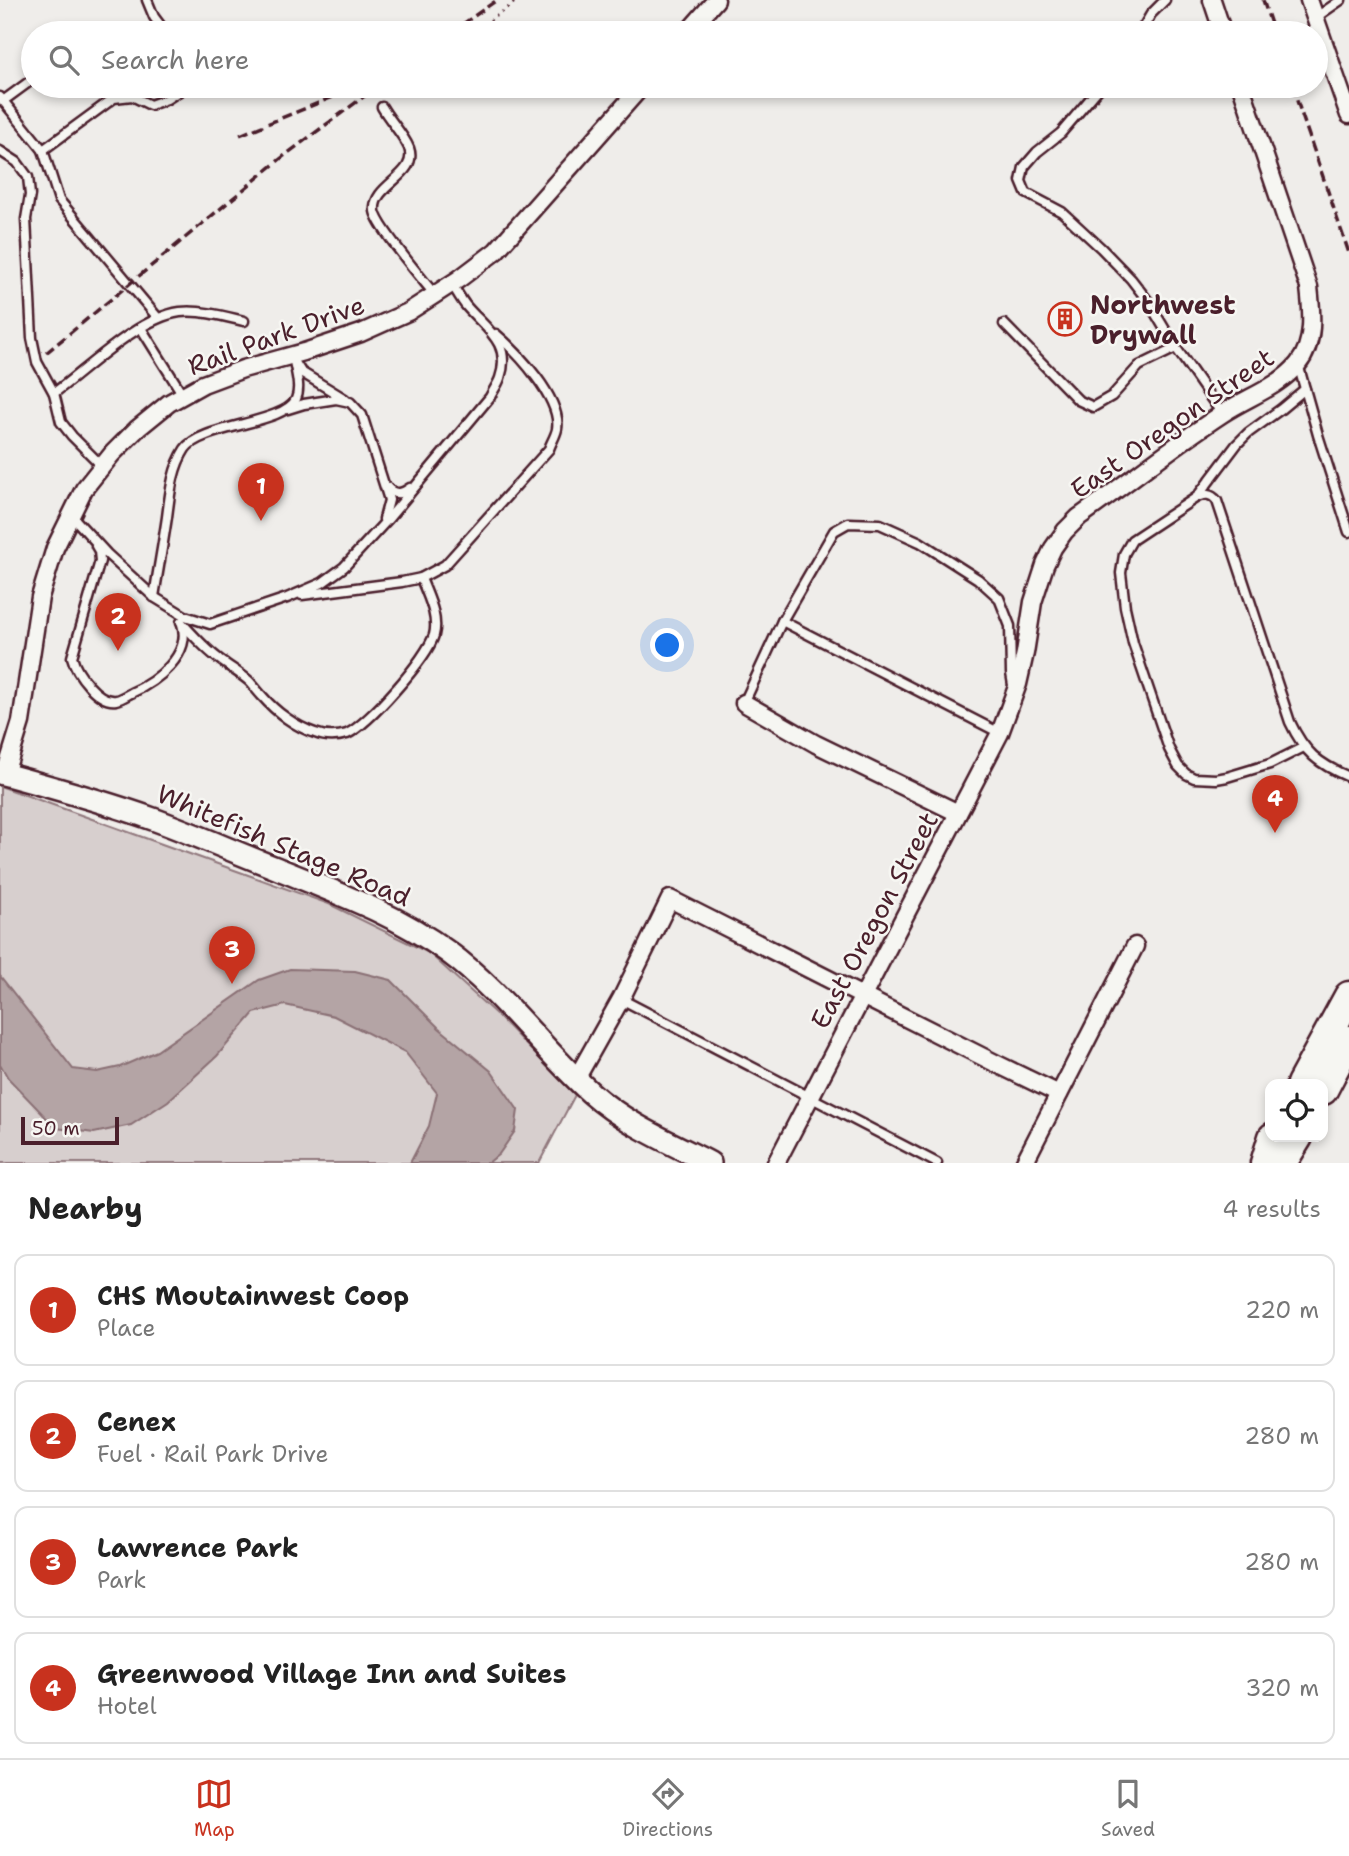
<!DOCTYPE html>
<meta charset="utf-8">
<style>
:root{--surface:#fff;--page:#f2f2f2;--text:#222;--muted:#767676;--line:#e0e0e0;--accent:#c8321e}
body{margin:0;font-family:"Shantell Sans",sans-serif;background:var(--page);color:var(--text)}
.controls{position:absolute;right:21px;bottom:21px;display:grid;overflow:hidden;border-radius:14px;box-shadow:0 4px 10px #0003}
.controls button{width:63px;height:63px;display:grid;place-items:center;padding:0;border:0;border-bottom:2px solid var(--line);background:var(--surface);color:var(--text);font:35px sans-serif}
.scale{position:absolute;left:21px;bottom:18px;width:98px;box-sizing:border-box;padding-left:7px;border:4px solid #4a1f2b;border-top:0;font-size:19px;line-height:24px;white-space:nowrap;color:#4a1f2b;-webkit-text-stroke:5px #f6f6f2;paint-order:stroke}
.you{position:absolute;left:668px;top:646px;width:24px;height:24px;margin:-18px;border:5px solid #fff;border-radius:50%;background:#1a73e8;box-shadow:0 0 0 10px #1a73e833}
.badge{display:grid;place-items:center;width:46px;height:46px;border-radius:50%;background:var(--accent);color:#fff;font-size:23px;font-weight:700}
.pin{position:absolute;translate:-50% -58px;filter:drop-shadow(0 2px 4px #0008)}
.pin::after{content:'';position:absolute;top:37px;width:24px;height:21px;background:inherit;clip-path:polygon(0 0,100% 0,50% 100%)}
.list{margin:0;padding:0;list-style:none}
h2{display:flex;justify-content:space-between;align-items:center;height:91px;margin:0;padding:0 28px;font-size:30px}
h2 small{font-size:23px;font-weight:400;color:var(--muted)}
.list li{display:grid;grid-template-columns:46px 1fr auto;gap:21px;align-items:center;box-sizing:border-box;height:112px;margin:0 14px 14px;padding:0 14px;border:2px solid var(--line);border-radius:14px}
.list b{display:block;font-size:26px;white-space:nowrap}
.list p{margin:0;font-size:23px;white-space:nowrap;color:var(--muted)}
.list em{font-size:23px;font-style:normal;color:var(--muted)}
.icon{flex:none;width:38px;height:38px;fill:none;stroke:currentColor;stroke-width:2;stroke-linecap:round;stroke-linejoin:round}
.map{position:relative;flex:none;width:1349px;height:1163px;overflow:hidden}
.search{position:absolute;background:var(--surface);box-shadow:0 4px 10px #0003;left:21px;right:21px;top:21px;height:77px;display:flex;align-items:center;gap:18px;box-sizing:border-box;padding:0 24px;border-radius:38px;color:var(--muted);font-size:26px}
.sheet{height:595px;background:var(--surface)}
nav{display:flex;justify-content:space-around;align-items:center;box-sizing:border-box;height:98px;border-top:2px solid var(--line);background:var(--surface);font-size:19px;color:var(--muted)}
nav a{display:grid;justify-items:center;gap:4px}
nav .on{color:var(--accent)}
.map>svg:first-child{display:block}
.green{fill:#d7cfce;stroke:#90777c;stroke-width:2}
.water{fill:#b4a4a5;stroke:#8a6f74;stroke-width:2}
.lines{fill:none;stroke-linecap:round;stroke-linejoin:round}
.lane-casing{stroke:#4a1f2b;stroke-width:13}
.street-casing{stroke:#4a1f2b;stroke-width:21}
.secondary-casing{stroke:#4a1f2b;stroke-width:26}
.highway-casing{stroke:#4a1f2b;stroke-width:33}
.path{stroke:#4a1f2b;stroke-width:2.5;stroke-dasharray:2 5;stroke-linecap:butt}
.lane{stroke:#f6f6f2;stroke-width:8}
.street{stroke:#f6f6f2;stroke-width:16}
.secondary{stroke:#f6f6f2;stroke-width:21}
.highway{stroke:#f6f6f2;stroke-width:28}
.rail{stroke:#4a1f2b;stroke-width:3.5;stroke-dasharray:10 5;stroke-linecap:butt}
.labels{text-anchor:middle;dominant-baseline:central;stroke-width:5;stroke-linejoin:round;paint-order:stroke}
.poi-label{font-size:26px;font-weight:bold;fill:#4a1f2b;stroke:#f6f6f2;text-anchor:start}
.street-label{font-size:26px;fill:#4a1f2b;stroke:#f6f6f2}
</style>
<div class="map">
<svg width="1349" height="1163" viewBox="0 0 1349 1163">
<rect width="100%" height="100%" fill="#efedea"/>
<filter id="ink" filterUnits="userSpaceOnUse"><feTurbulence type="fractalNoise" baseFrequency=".0143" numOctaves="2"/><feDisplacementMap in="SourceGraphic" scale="14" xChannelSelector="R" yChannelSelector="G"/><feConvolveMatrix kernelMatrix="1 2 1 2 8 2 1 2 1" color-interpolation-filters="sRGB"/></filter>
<g filter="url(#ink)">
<!-- green -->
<polygon class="green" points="0,786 329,904 429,953 497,1015 575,1095 539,1163 0,1163"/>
<!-- water -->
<polygon class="water" points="290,969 355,971 391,980 439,1028 491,1071 518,1110 515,1131 499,1154 488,1163 410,1163 429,1126 437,1093 405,1052 334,1016 285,1005 254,1013 217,1056 168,1101 131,1125 94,1133 56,1128 8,1078 0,1064 0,976 73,1069 97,1072 120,1067 157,1051 259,980"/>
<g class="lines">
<defs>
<g id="lane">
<polyline points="147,0 154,17 166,33"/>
<polyline points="1315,18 1341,0"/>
<polyline points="1140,33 1151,14 1165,0"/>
<polyline points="1101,86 1061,133 1037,152 1024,167 1021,181 1026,193 1062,212 1101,248 1131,279 1148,301 1176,348 1222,414"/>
<polyline points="0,97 43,150 59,200 158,318"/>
<polyline points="3,101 33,79"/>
<path d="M382 107C390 121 403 134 409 148 419 176 372 184 375 211 377 226 423 280 435 295"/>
<polyline points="43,150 114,98 132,96 150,105 167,99 187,86"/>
<polyline points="0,151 17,162 28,177 30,195 26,219 32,338 37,362 54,393 61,422 72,436 102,466"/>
<polyline points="1004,324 1078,400 1093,407 1112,396 1139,366 1176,348"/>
<polyline points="141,328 183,395"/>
<polyline points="296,364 301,372 345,399"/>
<polyline points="1298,364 1318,435 1349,532"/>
<path d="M54 393C88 368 138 318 180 312 202 310 223 316 244 321"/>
<polyline points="288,409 304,404 336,399 350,402 362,415 389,500 384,519"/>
<path d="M386 486C393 495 401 495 410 488"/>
<path d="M1197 497C1205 494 1211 493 1217 501L1290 722C1304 752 1318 764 1349 777"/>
<path d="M71 515 107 554 154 597 185 616 210 624 287 598 322 583 344 567 389 518 490 397C493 391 498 384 500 378 512 343 486 329 467 307 461 300 457 292 452 284"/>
<path d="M96 546 99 551 100 561 72 657C76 673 98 703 116 700 121 699 127 695 131 693 156 682 192 655 182 624"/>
<path d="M302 595 402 582 421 578 445 565 549 449C551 443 556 435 557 429 562 399 517 352 496 334"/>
<path d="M154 597C158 571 163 544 167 517 170 494 172 469 185 449 201 425 285 424 296 399 301 388 296 373 294 361"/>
<polyline points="782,621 1000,733"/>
<path d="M181 622C193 635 205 649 219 659 229 667 240 673 249 681 254 686 258 692 263 697 276 712 296 727 315 733 325 737 337 737 347 734 369 724 427 658 434 635 439 616 427 595 421 578"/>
<polyline points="744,703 782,621 834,531 848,523 880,524 920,542 978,579 999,598 1010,626 1011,673 1013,685"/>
<polyline points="1304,747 1270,764 1227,777 1216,779 1194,778 1186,774 1178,766 1169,749 1133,643 1125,607 1121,573 1124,554 1132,540 1197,497 1237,444 1248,433 1281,409 1305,389"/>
<polyline points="621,999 937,1163"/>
</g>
<g id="street">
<polyline points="1212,0 1223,33"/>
<polyline points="1309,0 1349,115"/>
<polyline points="687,33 716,0"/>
<polyline points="744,703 816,744 958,813"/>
<polyline points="5,774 21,722 40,597 55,548 84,489 112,454 137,429 169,403 203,384 243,369 304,352 361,333 408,312 459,279 496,251 642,86"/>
<polyline points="576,1079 621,999 670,899 997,1064 1059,1094"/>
<path d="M776 1163 1000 733 1018 684 1025 653 1033 602 1045 565 1053 548 1065 531 1079 517C1127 483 1173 446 1222 414 1247 397 1278 388 1298 364 1315 343 1312 313 1309 287L1241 86"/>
<polyline points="1024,1163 1135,946"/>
</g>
<path id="secondary" d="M0 773C51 787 103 801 153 819 194 834 235 852 276 868 335 892 396 914 448 952 502 992 541 1048 591 1093 626 1124 669 1142 710 1163"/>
<g id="highway">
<polyline points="1301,1084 1349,996"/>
<polyline points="1323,1090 1349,1040"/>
<polyline points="1265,1163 1273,1137"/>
<polyline points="1282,1163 1298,1137"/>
</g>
</defs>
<!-- lane casing -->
<use href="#lane" class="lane-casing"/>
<!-- street casing -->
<use href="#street" class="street-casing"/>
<!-- secondary casing -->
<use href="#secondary" class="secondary-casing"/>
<!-- highway casing -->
<use href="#highway" class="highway-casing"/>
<!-- path -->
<polyline class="path" points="473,33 518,0"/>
<!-- lane -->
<use href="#lane" class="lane"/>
<!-- street -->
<use href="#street" class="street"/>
<!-- secondary -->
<use href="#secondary" class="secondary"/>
<!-- highway -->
<use href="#highway" class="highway"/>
<!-- rail -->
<g class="rail">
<polyline points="1263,0 1274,33"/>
<polyline points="450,33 497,0"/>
<polyline points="1292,86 1349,253"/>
<polyline points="240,135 360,86"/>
<polyline points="46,353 284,156 378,86"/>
</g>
</g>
</g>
<!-- icons -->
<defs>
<symbol id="building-ring" viewBox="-11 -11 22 22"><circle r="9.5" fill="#f6f6f2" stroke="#c8321e" stroke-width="1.5"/><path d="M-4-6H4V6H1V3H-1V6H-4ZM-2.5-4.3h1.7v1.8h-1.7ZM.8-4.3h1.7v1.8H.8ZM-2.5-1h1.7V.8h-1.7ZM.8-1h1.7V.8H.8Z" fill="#c8321e"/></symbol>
</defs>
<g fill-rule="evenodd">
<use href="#building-ring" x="1046" y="300" width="38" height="38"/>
</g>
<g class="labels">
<!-- poi labels -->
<g class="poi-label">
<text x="1090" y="304">Northwest<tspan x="1090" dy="30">Drywall</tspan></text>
</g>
<!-- street labels -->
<g class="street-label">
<text transform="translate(276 335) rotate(-20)">Rail Park Drive</text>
<text transform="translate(1172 423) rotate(-35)">East Oregon Street</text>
<text transform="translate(284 845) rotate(23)">Whitefish Stage Road</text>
<text transform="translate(874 920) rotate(-62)">East Oregon Street</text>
</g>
</g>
</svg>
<div class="controls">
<button><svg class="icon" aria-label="locate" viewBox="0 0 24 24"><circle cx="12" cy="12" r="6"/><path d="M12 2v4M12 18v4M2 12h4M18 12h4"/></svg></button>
</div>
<div class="scale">50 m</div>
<div class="you"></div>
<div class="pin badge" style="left:261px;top:521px">1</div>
<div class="pin badge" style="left:118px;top:651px">2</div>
<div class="pin badge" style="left:232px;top:984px">3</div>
<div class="pin badge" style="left:1275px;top:833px">4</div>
<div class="search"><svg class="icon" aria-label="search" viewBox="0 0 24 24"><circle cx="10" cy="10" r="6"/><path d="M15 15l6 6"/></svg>Search here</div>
</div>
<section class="sheet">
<h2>Nearby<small>4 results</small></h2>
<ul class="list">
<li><span class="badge">1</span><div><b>CHS Moutainwest Coop</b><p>Place</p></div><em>220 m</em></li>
<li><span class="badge">2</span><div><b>Cenex</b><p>Fuel · Rail Park Drive</p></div><em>280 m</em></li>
<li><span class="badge">3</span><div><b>Lawrence Park</b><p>Park</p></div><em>280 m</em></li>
<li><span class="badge">4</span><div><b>Greenwood Village Inn and Suites</b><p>Hotel</p></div><em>320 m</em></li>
</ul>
</section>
<nav>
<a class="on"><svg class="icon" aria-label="map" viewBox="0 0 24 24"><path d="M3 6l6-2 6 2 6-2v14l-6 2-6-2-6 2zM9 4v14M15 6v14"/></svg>Map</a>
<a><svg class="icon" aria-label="directions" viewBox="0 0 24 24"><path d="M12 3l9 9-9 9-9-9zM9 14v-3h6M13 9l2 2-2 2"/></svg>Directions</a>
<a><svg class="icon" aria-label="saved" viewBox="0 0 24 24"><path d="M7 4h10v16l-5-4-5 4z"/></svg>Saved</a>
</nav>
